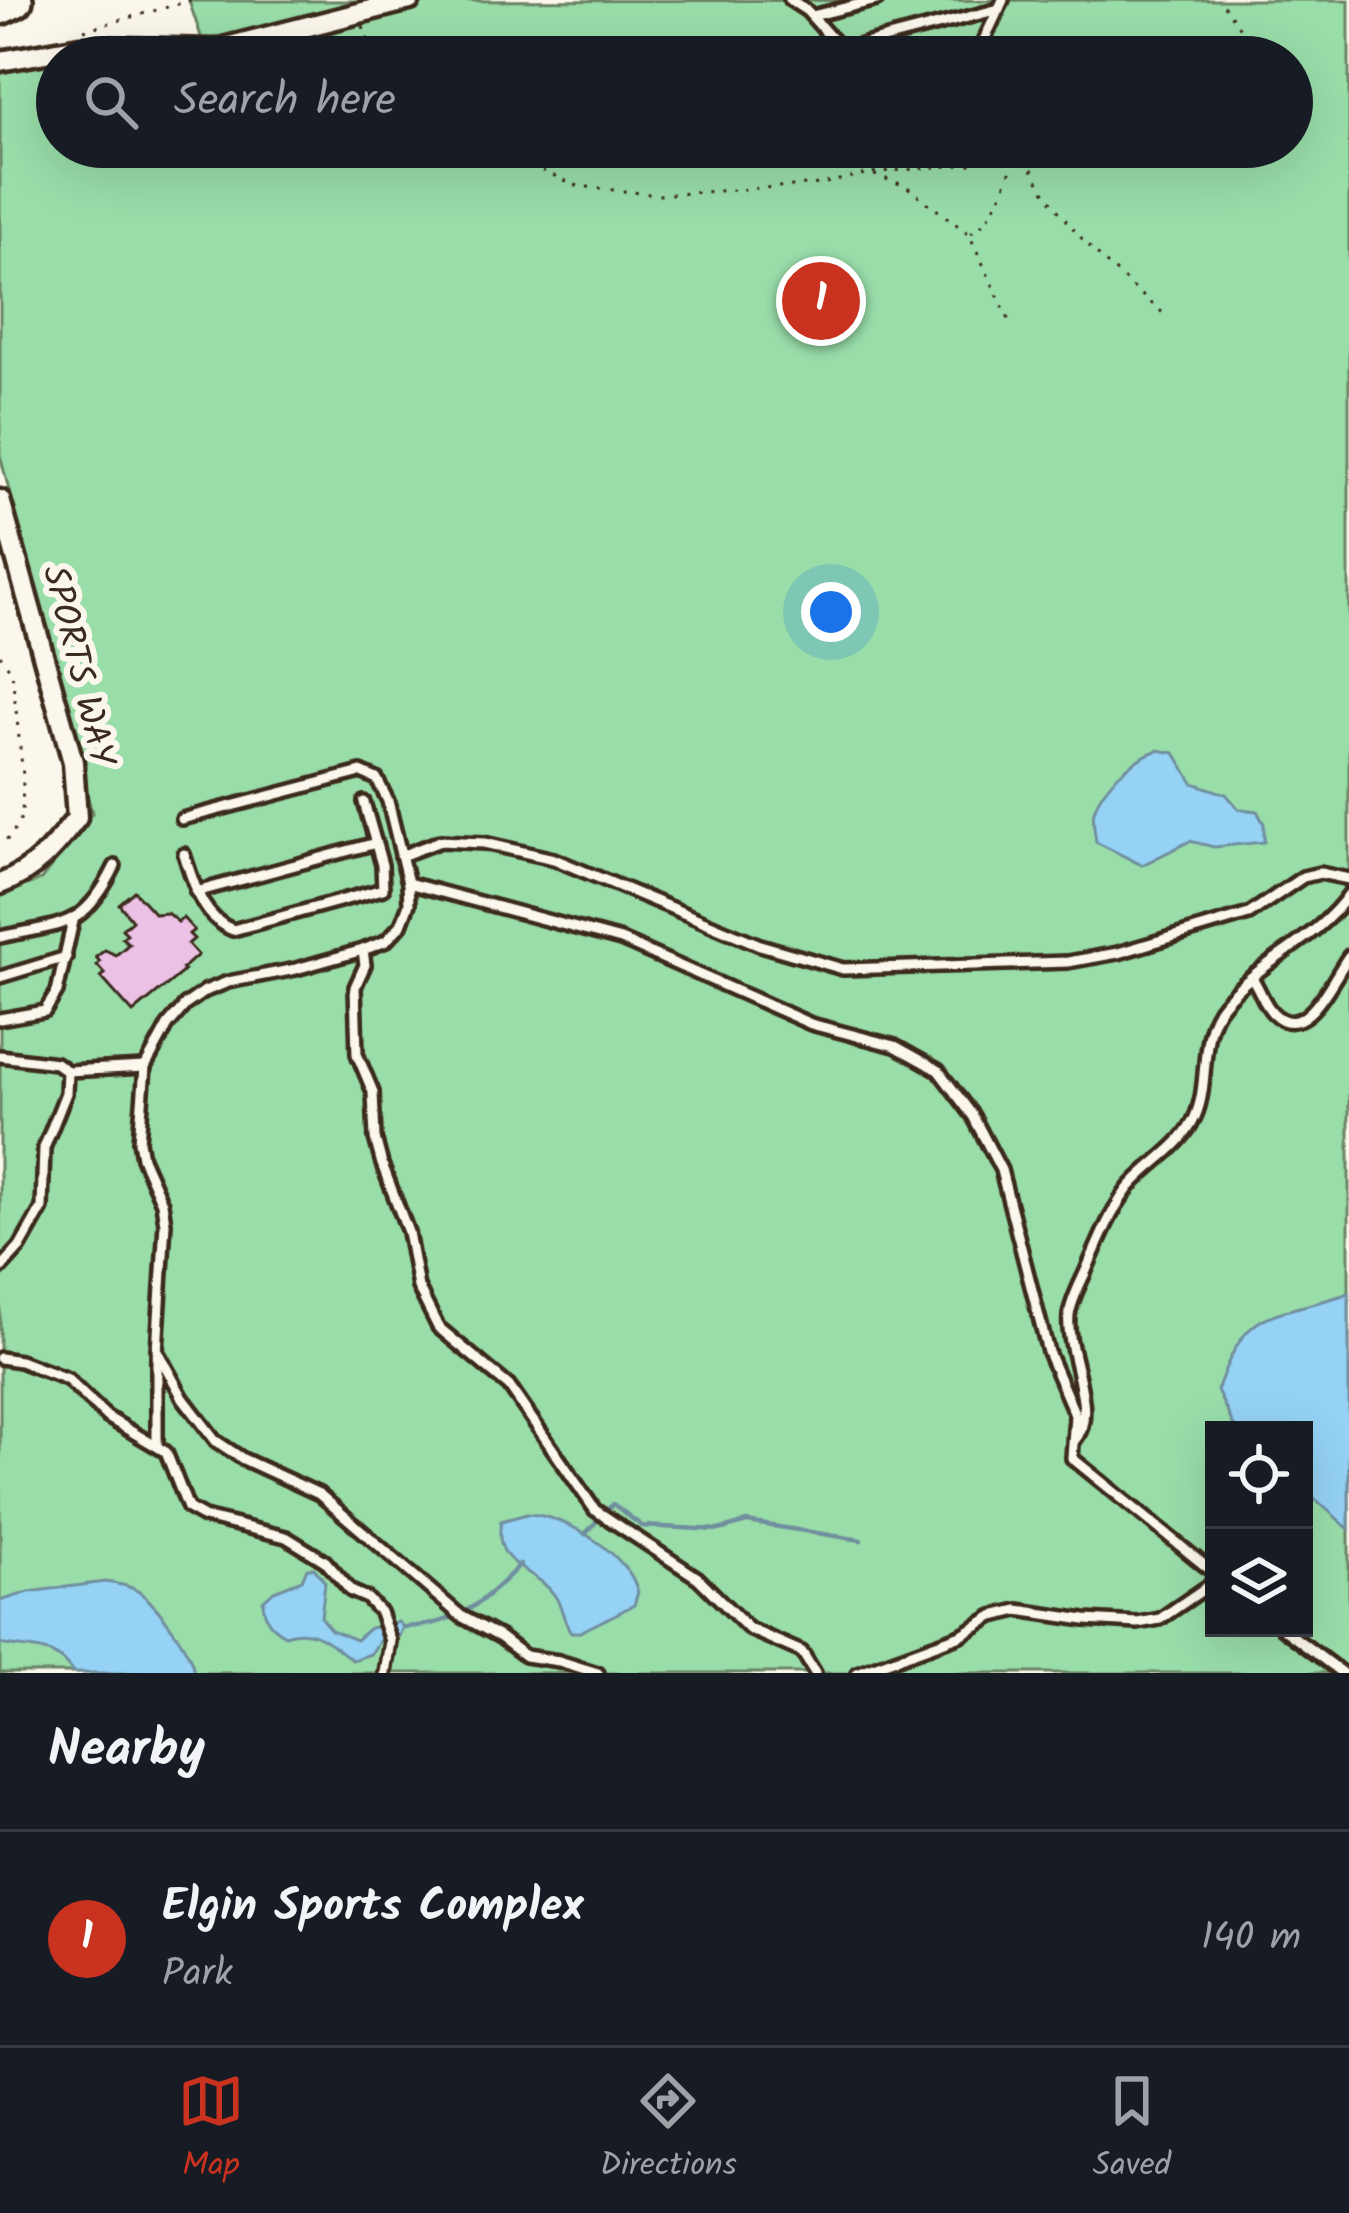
<!DOCTYPE html>
<style>
:root{--surface:#171b24;--page:#20242c;--text:#f1f3f6;--muted:#9ea1a6;--line:#363941;--accent:#c8321e}
body{margin:0;font-family:Kalam,sans-serif;background:var(--page);color:var(--text)}
.controls{position:absolute;right:36px;bottom:36px;display:grid;overflow:hidden;border-radius:0px;box-shadow:0 12px 48px #0002}
.controls button{width:108px;height:108px;display:grid;place-items:center;padding:0;border:0;border-bottom:3px solid var(--line);background:var(--surface);color:var(--text);font:60px sans-serif}
.you{position:absolute;left:831px;top:612px;width:42px;height:42px;margin:-30px;border:9px solid #fff;border-radius:50%;background:#1a73e8;box-shadow:0 0 0 18px #1a73e833}
.badge{display:grid;place-items:center;width:78px;height:78px;border-radius:50%;background:var(--accent);color:#fff;font-size:39px;font-weight:700}
.pin{position:absolute;translate:-50% -50%;border:6px solid #fff;box-shadow:0 3px 12px #0006}
.list{margin:0;padding:0;list-style:none}
h2{display:flex;justify-content:space-between;align-items:center;height:156px;margin:0;padding:0 48px;font-size:51px}
h2 small{font-size:39px;font-weight:400;color:var(--muted)}
.list li{display:grid;grid-template-columns:78px 1fr auto;gap:36px;align-items:center;box-sizing:border-box;height:216px;padding:0 48px;border-top:3px solid var(--line)}
.list b{display:block;font-size:45px;white-space:nowrap}
.list p{margin:0;font-size:39px;white-space:nowrap;color:var(--muted)}
.list em{font-size:39px;font-style:normal;color:var(--muted)}
.icon{flex:none;width:66px;height:66px;fill:none;stroke:currentColor;stroke-width:2;stroke-linecap:round;stroke-linejoin:round}
.map{position:relative;flex:none;width:1349px;height:1673px;overflow:hidden}
.search{position:absolute;background:var(--surface);box-shadow:0 12px 48px #0002;left:36px;right:36px;top:36px;height:132px;display:flex;align-items:center;gap:30px;box-sizing:border-box;padding:0 42px;border-radius:66px;color:var(--muted);font-size:45px}
.sheet{height:372px;background:var(--surface)}
nav{display:flex;justify-content:space-around;align-items:center;box-sizing:border-box;height:168px;border-top:3px solid var(--line);background:var(--surface);font-size:33px;color:var(--muted)}
nav a{display:grid;justify-items:center;gap:6px}
nav .on{color:var(--accent)}
.map>svg:first-child{display:block}
.green{fill:#99dda9;stroke:#6a8464;stroke-width:3;fill-rule:evenodd}
.water{fill:#95d2f5;stroke:#718f9f;stroke-width:3}
.lines{fill:none;stroke-linecap:round;stroke-linejoin:round}
.stream{stroke:#718f9f;stroke-width:4.5}
.building{fill:#edc1e6;stroke:#3b2a1e;stroke-width:3}
.service-casing{stroke:#3b2a1e;stroke-width:18}
.minor-casing{stroke:#3b2a1e;stroke-width:27}
.motorway-casing{stroke:#3b2a1e;stroke-width:42}
.path{stroke:#3b2a1e;stroke-width:3;stroke-dasharray:3 9;stroke-linecap:butt}
.service{stroke:#fbf7ec;stroke-width:9}
.minor{stroke:#fbf7ec;stroke-width:18}
.motorway{stroke:#fbf7ec;stroke-width:33}
.labels{text-anchor:middle;dominant-baseline:central;stroke-width:12;stroke-linejoin:round;paint-order:stroke}
.street-label{font-size:36px;fill:#3b2a1e;stroke:#fbf7ec}
</style>
<div class="map">
<svg width="1349" height="1673" viewBox="0 0 1349 1673">
<rect width="100%" height="100%" fill="#fbf7ec"/>
<filter id="ink" filterUnits="userSpaceOnUse"><feTurbulence type="fractalNoise" baseFrequency=".00833" numOctaves="2"/><feDisplacementMap in="SourceGraphic" scale="24" xChannelSelector="R" yChannelSelector="G"/><feConvolveMatrix kernelMatrix="1 2 1 2 8 2 1 2 1" color-interpolation-filters="sRGB"/></filter>
<g filter="url(#ink)">
<!-- green -->
<path class="green" d="M1349 0V1673H0V894L41 880 92 813 0 455V74L29 63 57 62V147H1292V57H208L189 1ZM1214 1430H1304V1628H1214Z"/>
<!-- water -->
<g class="water">
<path d="M1158 750 1175 753 1193 783 1226 794 1239 809 1257 811 1264 824V842L1214 847 1190 841 1142 865 1096 842C1095 833 1092 820 1094 811 1102 784 1133 759 1158 750Z"/>
<path d="M1349 1293V1529L1304 1489V1430H1236L1217 1391C1247 1301 1271 1320 1349 1293Z"/>
<path d="M527 1514C566 1515 628 1554 638 1592L634 1605 580 1632H571C563 1621 563 1608 555 1596 535 1566 492 1569 501 1521Z"/>
<path d="M307 1568H314L325 1582 321 1618 331 1630 356 1640 370 1628 398 1622 403 1627 399 1636 391 1632 383 1635 371 1654 352 1660C332 1644 312 1625 285 1635 269 1626 264 1619 263 1601L274 1591 302 1580Z"/>
<path d="M105 1582C119 1584 130 1585 142 1594 159 1608 193 1653 194 1673H73C53 1643 31 1651 0 1644V1601L29 1592Z"/>
</g>
<g class="lines">
<!-- stream -->
<g class="stream">
<polyline points="585,1534 613,1504 642,1526 719,1530 747,1522 861,1540"/>
<path d="M403 1627C460 1625 481 1603 520 1565"/>
</g>
</g>
<!-- building -->
<polygon class="building" points="134,891 155,914 167,913 178,922 183,918 194,930 189,934 194,939 188,944 198,955 182,969 184,971 133,1013 101,977 105,974 97,965 100,962 96,957 105,950 116,955 129,944 122,938 127,934 122,929 132,920 119,904"/>
<g class="lines">
<defs>
<g id="service">
<polyline points="790,0 807,11 848,57"/>
<polyline points="812,16 877,0"/>
<polyline points="842,50 999,9"/>
<polyline points="976,57 1003,0"/>
<polyline points="182,819 361,772 377,779 388,801 408,883 409,904 401,925 386,941 363,950 296,969 228,982 205,991 185,1005 168,1025 145,1067 139,1141 142,1158 162,1203 165,1223 157,1351 183,1398 216,1441 243,1459 319,1494 461,1616 500,1637 525,1656 559,1661 598,1673"/>
<path d="M184 854C194 884 202 918 233 930L383 889 382 865 364 802"/>
<polyline points="401,856 440,841 484,843 554,859 760,945 843,969 1068,962 1118,953 1249,914 1303,877 1320,873 1349,879"/>
<polyline points="408,883 621,940 811,1024 895,1046 938,1070 973,1116 1001,1170 1048,1352 1075,1415 1072,1458 1214,1573"/>
<polyline points="196,892 376,843"/>
<path d="M0 937C64 923 84 929 115 866"/>
<polyline points="363,950 365,965 355,987 357,1054 373,1092 375,1138 382,1164 408,1232 418,1287 438,1327 509,1386 595,1510 698,1578 749,1629 802,1652 815,1673"/>
<polyline points="0,977 66,957"/>
<path d="M1252 978C1260 989 1263 1003 1273 1013 1306 1045 1333 977 1349 956"/>
<polyline points="0,1019 45,1011 57,992 73,921"/>
<polyline points="0,1056 56,1063 67,1071 145,1067"/>
<polyline points="0,1269 20,1247 42,1208 44,1148 66,1093 67,1071"/>
<polyline points="0,1358 20,1361 67,1379 107,1417 166,1452 188,1508 204,1517 286,1537 325,1561 351,1591 367,1598 380,1612 390,1641 385,1673"/>
<path d="M1074 1441C1100 1413 1065 1351 1069 1316 1071 1301 1079 1286 1085 1273 1097 1246 1109 1214 1127 1190 1147 1164 1181 1149 1195 1117 1211 1081 1197 1034 1224 1003 1260 961 1317 940 1349 894"/>
<polyline points="157,1445 157,1356"/>
<polyline points="1282,1628 1342,1673"/>
<polyline points="857,1673 961,1635 993,1616 1018,1610 1085,1620 1138,1623 1160,1619 1214,1582"/>
</g>
<g id="minor">
<polyline points="0,61 80,47 215,50 410,0"/>
<path d="M0 500 73 762 77 818C55 846 35 871 0 884"/>
</g>
<polyline id="motorway" points="0,7 15,0"/>
</defs>
<!-- service casing -->
<use href="#service" class="service-casing"/>
<!-- minor casing -->
<use href="#minor" class="minor-casing"/>
<!-- motorway casing -->
<use href="#motorway" class="motorway-casing"/>
<!-- path -->
<g class="path">
<polyline points="363,26 373,57"/>
<polyline points="84,30 193,0"/>
<polyline points="332,38 342,57"/>
<polyline points="1220,57 1248,40 1220,0"/>
<polyline points="487,147 578,186 659,195 822,184 869,173 972,164 1005,147"/>
<polyline points="902,147 881,159 869,173 906,186 969,234 1010,322"/>
<path d="M1022 147C1049 216 1107 266 1163 313"/>
<path d="M971 233C997 218 1010 175 1017 147"/>
<polyline points="0,655 12,672 23,776 22,816 10,838 0,843"/>
</g>
<!-- service -->
<use href="#service" class="service"/>
<!-- minor -->
<use href="#minor" class="minor"/>
<!-- motorway -->
<use href="#motorway" class="motorway"/>
</g>
</g>
<g class="labels">
<!-- street labels -->
<g class="street-label">
<text transform="translate(77 666) rotate(76)">SPORTS WAY</text>
</g>
</g>
</svg>
<div class="controls">
<button><svg class="icon" aria-label="locate" viewBox="0 0 24 24"><circle cx="12" cy="12" r="6"/><path d="M12 2v4M12 18v4M2 12h4M18 12h4"/></svg></button>
<button><svg class="icon" aria-label="layers" viewBox="0 0 24 24"><path d="M12 4l9 5-9 5-9-5zM3 14l9 5 9-5"/></svg></button>
</div>
<div class="you"></div>
<div class="pin badge" style="left:821px;top:301px">1</div>
<div class="search"><svg class="icon" aria-label="search" viewBox="0 0 24 24"><circle cx="10" cy="10" r="6"/><path d="M15 15l6 6"/></svg>Search here</div>
</div>
<section class="sheet">
<h2>Nearby<small></small></h2>
<ul class="list">
<li><span class="badge">1</span><div><b>Elgin Sports Complex</b><p>Park</p></div><em>140 m</em></li>
</ul>
</section>
<nav>
<a class="on"><svg class="icon" aria-label="map" viewBox="0 0 24 24"><path d="M3 6l6-2 6 2 6-2v14l-6 2-6-2-6 2zM9 4v14M15 6v14"/></svg>Map</a>
<a><svg class="icon" aria-label="directions" viewBox="0 0 24 24"><path d="M12 3l9 9-9 9-9-9zM9 14v-3h6M13 9l2 2-2 2"/></svg>Directions</a>
<a><svg class="icon" aria-label="saved" viewBox="0 0 24 24"><path d="M7 4h10v16l-5-4-5 4z"/></svg>Saved</a>
</nav>
